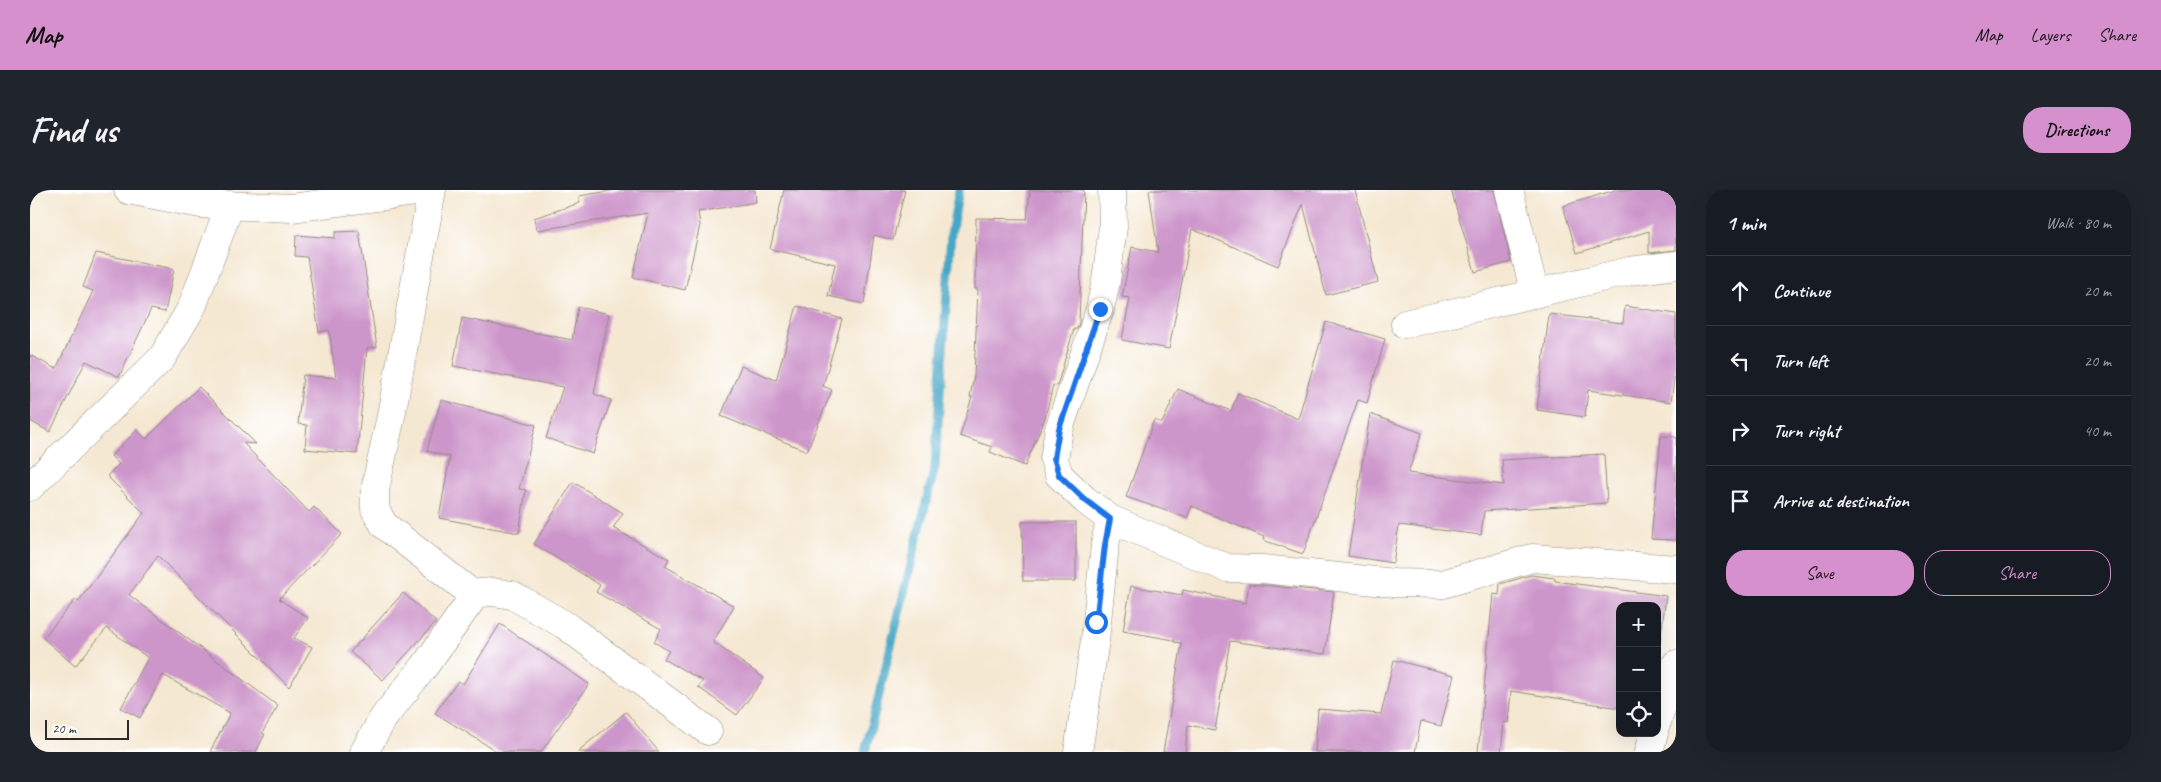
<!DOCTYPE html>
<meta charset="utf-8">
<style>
:root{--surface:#171b24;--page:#20242c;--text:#f1f3f6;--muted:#9ea1a6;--line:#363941;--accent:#d690ce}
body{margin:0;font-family:Caveat,sans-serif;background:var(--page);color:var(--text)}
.controls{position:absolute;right:15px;bottom:15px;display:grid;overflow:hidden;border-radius:10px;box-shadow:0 5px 20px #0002}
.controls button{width:45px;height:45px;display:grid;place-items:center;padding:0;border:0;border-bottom:1px solid var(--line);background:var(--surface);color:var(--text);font:25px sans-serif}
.scale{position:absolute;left:15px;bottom:12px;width:84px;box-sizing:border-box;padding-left:5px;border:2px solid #2b2b2b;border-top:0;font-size:14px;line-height:18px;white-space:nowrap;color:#2b2b2b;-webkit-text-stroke:4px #fff;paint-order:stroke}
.stop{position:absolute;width:15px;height:15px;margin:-11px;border:4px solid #1a73e8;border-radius:50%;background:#fff}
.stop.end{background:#1a73e8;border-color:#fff;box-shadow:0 1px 5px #0008}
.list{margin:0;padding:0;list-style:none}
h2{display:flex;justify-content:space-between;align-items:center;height:65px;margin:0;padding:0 20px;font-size:21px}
h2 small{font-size:16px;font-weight:400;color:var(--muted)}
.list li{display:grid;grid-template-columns:32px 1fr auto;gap:15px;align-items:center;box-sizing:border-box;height:70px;padding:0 20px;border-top:1px solid var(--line)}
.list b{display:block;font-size:19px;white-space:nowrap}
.list em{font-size:16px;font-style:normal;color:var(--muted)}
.actions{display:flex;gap:10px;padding:15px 20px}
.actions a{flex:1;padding:11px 0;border:1px solid var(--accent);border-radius:20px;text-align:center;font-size:18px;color:var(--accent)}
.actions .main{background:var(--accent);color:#111}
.icon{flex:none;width:28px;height:28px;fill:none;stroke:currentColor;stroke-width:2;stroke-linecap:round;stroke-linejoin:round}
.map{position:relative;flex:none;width:1646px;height:562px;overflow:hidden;border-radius:20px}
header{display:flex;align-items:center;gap:30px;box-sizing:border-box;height:70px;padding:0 25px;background:var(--accent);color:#111}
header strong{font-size:24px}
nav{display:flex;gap:28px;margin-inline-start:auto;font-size:18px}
.intro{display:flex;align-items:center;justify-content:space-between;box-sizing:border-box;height:120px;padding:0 30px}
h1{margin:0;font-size:35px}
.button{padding:12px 22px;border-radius:20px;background:var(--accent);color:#111;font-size:18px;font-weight:700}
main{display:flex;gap:30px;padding:0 30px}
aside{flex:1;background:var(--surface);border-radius:20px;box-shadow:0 5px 20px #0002}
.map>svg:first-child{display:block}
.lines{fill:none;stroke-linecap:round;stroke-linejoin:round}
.stream{stroke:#47a7c6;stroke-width:9}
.building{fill:#cd96cb}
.minor-casing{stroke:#908a7e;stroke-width:29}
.minor{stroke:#fff;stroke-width:28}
.route{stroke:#1a73e8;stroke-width:6}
</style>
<header>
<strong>Map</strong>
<nav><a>Map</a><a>Layers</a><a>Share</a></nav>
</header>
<div class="intro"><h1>Find us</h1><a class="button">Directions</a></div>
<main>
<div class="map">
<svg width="1646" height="562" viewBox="0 0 1646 562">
<rect width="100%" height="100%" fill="#fff"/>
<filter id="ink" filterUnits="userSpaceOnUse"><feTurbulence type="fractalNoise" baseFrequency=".02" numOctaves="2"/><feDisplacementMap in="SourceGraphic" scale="10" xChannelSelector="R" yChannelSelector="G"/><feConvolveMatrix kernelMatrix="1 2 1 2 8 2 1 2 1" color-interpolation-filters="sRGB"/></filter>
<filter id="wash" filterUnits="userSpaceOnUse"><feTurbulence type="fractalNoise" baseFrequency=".0096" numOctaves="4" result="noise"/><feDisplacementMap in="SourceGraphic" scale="20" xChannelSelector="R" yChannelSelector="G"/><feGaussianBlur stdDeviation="1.12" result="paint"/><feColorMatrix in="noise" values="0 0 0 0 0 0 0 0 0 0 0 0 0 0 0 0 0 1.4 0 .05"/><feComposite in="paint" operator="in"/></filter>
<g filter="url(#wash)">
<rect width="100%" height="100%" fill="#f5e8d2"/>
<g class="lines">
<!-- stream -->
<polyline class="stream" points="835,562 905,276 921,44 929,0"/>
</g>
<g id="blocks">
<!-- building -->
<g class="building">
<polygon points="586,0 725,0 726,12 668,22 670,35 655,100 603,87 618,23 507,40 504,28 550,13 549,6"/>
<polygon points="754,0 875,0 863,50 844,45 834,114 798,106 805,74 740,59"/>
<polygon points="1000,0 1054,0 1049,133 1047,139 1044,139 1027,196 1023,195 1015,228 995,276 960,262 962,257 930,246 942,207 940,207 944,186 948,99 945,99 946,28 997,29"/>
<polygon points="1119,0 1325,0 1348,92 1296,105 1273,14 1248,76 1162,39 1139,159 1092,150 1100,108 1092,107 1102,57 1128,62"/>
<polygon points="1421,0 1464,0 1481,72 1445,82"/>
<polygon points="1585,0 1646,0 1646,60 1619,63 1619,41 1547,63 1533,16"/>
<polygon points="329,41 347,157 337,158 327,264 275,259 277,235 268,234 273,185 306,188 299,140 289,142 277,67 265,66 266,45 305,48 305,42"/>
<polygon points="66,63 144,79 135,122 121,119 89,187 56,171 20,242 0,231 0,165 26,179 63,101 53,97"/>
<polygon points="767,116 812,129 793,196 802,200 777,261 691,226 711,176 746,190"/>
<polygon points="1595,116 1646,124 1646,175 1641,212 1558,200 1555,227 1507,220 1519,124 1593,133"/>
<polygon points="548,117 579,124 564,204 581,210 563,264 516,248 533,197 423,176 432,128 542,150"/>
<polygon points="1296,132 1355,149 1337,213 1328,210 1273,364 1233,350 1234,347 1162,316 1157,328 1096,307 1124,230 1132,233 1148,199 1201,221 1208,203 1268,229"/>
<polygon points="169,197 226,254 213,253 279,322 284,317 312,344 249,409 278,428 264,448 282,457 259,497 128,366 99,405 248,516 232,543 235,544 226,562 180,562 200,523 133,485 110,528 91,518 118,468 77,438 45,476 13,448 46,409 48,412 114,323 77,286 89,274 81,266 107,240 116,249"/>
<polygon points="411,210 506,235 489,299 496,300 489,343 409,328 420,267 397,261"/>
<polygon points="1340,224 1392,243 1378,283 1474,295 1472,270 1574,264 1577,313 1454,321 1451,345 1369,335 1363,373 1318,366"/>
<polygon points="1631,246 1646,247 1646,350 1621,349"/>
<polygon points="543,292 593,323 583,338 639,369 635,376 704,416 683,452 734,488 707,525 668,497 673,491 634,469 639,461 624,452 631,439 566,402 570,395 504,354"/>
<polygon points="992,332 1046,332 1046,391 993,391"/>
<polygon points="1501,385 1525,388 1525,391 1636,406 1629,460 1627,459 1627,416 1590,416 1590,518 1481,501 1478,533 1474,532 1471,562 1448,562 1463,404 1469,405 1470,394"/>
<polygon points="1219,394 1304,402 1295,464 1200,451 1185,540 1158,535 1155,562 1133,562 1152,453 1144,452 1144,450 1093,441 1101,396 1152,405 1153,400 1216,413"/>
<polygon points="373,403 406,432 353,490 320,462"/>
<polygon points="470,434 559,494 511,562 468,562 405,523 428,491 433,494"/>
<polygon points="1364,470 1424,485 1411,536 1391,531 1385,562 1285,562 1288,519 1351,524"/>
<polygon points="596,522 629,562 547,562"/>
</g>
</g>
</g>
<g filter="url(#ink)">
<use href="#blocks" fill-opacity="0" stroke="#908a7e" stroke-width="1"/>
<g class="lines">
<defs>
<g id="minor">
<polyline points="98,0 171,14 261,18 400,0"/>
<polyline points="1082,0 1083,37 1076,91 1070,119 1029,239 1024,269 1029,285 1055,310 1080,329 1197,378 1233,379 1364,393 1413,394 1502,368 1646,379"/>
<polyline points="1479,0 1505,104"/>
<polyline points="1375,134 1600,81 1646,75"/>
<polyline points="0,297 132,168 162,117 200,15"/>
<polyline points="438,404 463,402 482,405 535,435 678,541"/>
<polyline points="1627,532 1646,474"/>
<polyline points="334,562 354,527 394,477 440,412 436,399 354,335 345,319 345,300 361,226 402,0"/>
<polyline points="1048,562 1065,450 1075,355 1080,329"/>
<polyline points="1619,562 1624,543"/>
</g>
</defs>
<!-- minor casing -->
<use href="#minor" class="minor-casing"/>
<!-- minor -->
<use href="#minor" class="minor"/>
</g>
</g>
<g class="lines" filter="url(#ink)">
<!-- route -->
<polyline class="route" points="1066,432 1075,355 1080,329 1055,310 1029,285 1024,268 1029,239 1070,119"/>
</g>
</svg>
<div class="controls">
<button>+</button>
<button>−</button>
<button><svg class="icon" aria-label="locate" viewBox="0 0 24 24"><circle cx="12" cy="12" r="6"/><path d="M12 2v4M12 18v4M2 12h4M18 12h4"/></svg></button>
</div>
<div class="scale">20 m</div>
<div class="stop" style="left:1066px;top:432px"></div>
<div class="stop end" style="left:1070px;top:119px"></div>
</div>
<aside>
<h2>1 min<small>Walk · 80 m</small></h2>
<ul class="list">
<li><svg class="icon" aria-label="ahead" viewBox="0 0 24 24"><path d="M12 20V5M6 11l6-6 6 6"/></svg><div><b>Continue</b></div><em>20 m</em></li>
<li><svg class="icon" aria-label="left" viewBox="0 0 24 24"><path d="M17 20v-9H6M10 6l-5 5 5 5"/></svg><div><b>Turn left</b></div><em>20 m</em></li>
<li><svg class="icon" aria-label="right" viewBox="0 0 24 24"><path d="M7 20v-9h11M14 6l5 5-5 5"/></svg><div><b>Turn right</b></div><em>40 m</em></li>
<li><svg class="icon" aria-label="arrive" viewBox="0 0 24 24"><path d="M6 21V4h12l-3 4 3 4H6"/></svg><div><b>Arrive at destination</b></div></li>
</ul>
<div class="actions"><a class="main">Save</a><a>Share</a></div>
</aside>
</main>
